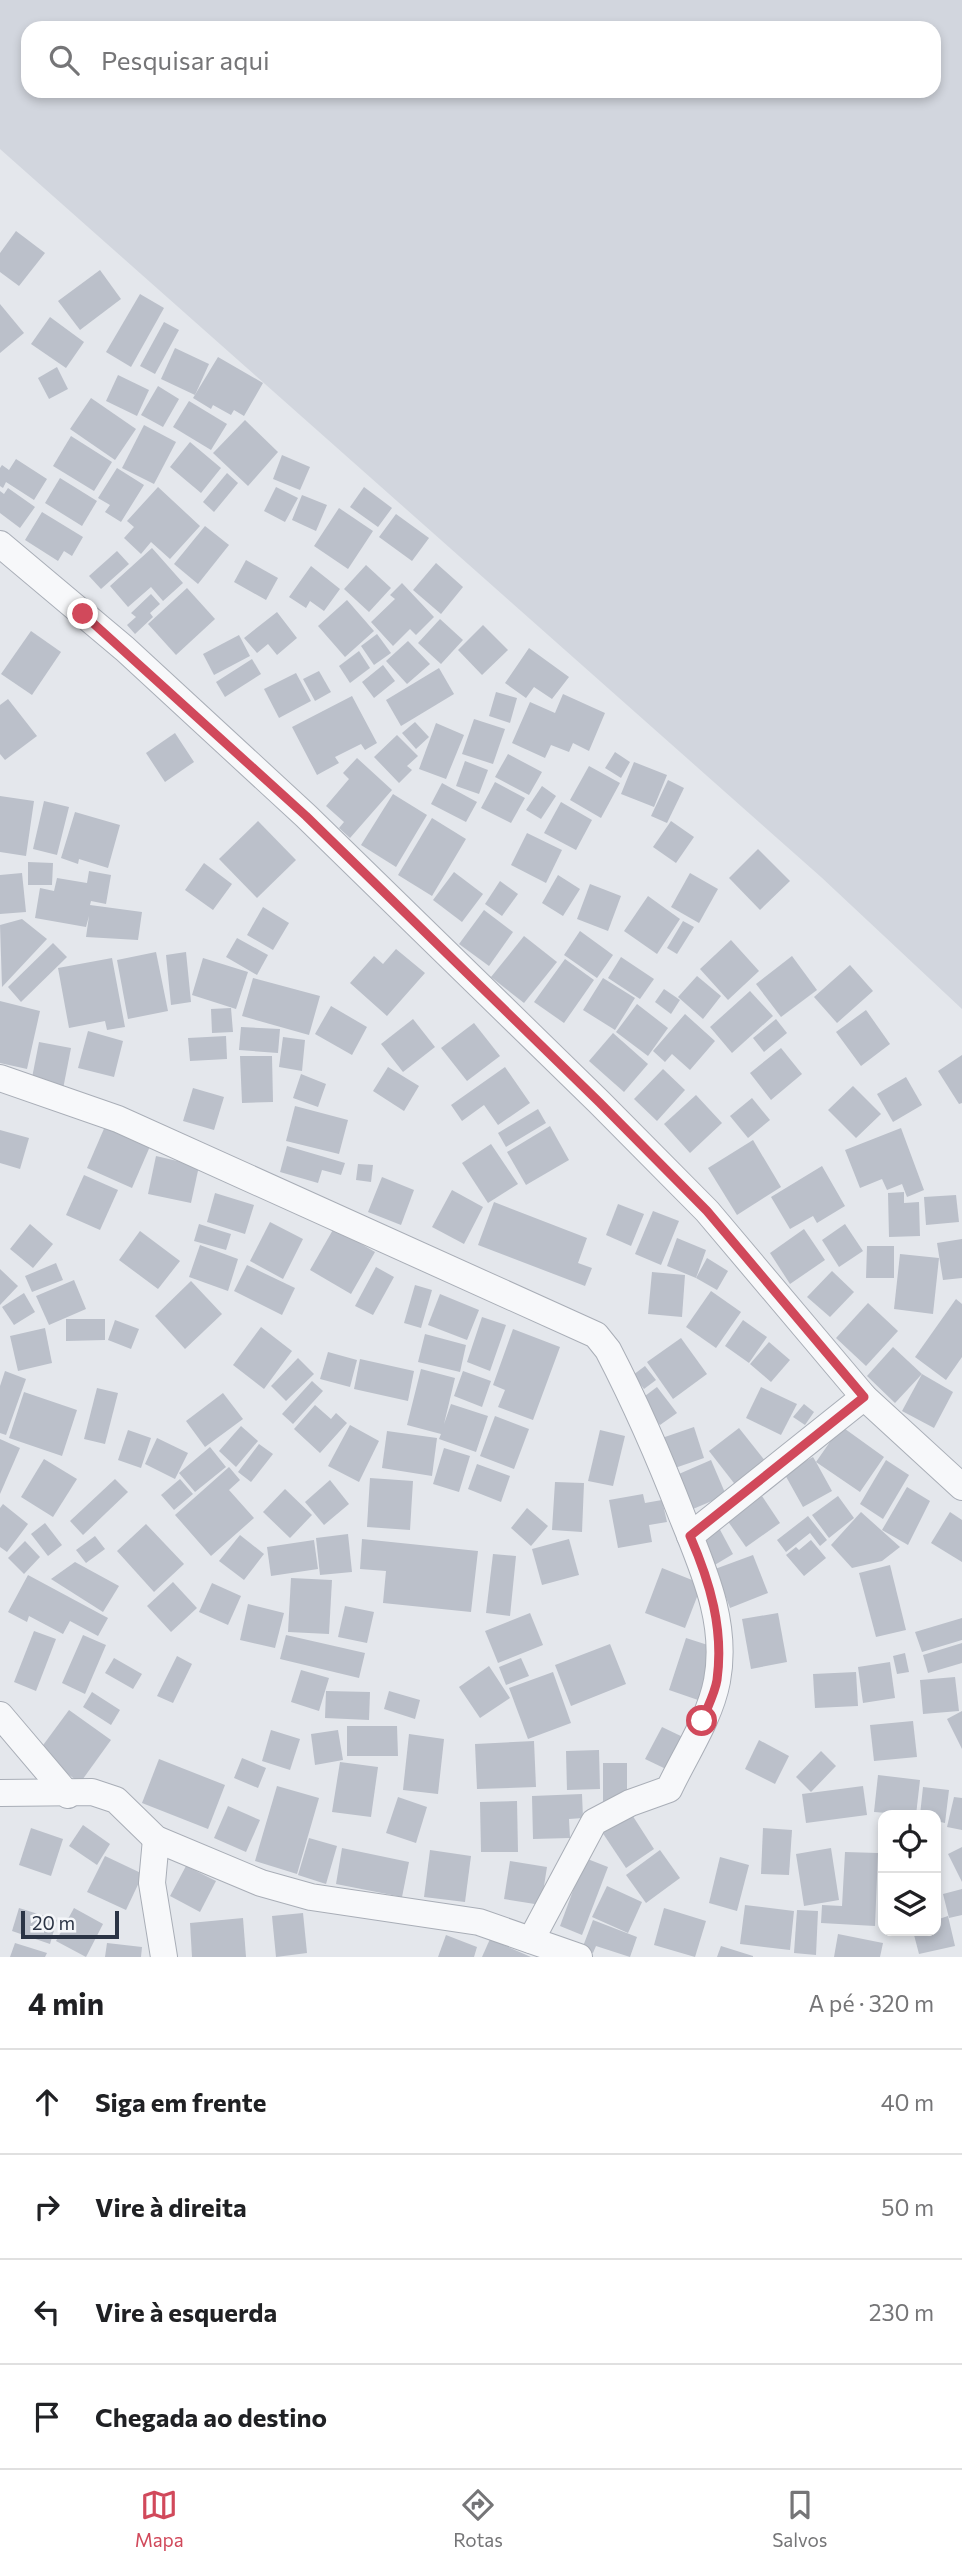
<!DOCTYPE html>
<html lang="pt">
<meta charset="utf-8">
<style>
:root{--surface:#fff;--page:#f2f2f2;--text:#202124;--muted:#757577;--line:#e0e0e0;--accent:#d1495b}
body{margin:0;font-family:Commissioner,sans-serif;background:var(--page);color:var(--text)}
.controls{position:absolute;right:21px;bottom:21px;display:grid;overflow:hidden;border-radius:14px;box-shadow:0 4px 10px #0003}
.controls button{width:63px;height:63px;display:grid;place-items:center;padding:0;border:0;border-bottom:2px solid var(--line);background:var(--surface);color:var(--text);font:35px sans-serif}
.scale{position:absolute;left:21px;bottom:18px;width:98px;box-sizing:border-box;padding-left:7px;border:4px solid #2b3445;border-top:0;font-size:19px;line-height:24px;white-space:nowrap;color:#2b3445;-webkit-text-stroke:5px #f4f6f9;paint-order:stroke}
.stop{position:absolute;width:21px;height:21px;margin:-16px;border:5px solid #d1495b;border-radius:50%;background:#fff}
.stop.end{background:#d1495b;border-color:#fff;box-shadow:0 2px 7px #0008}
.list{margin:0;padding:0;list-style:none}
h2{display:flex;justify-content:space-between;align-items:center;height:91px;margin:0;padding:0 28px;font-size:30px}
h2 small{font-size:23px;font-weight:400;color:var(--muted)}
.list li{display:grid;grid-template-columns:46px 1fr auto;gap:21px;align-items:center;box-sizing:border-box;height:105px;padding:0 28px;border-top:2px solid var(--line)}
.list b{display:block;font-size:26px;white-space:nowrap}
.list em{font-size:23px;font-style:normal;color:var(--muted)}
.icon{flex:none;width:38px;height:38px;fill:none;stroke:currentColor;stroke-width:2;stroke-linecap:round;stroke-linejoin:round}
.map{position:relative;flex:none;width:962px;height:1957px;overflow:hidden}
.search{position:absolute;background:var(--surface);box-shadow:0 4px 10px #0003;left:21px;right:21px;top:21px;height:77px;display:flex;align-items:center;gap:18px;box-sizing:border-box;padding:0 24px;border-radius:21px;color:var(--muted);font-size:26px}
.sheet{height:511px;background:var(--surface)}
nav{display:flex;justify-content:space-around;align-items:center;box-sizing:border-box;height:98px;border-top:2px solid var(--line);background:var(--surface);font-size:19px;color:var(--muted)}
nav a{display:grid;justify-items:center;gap:4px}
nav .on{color:var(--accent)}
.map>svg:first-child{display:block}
.built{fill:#d2d6de;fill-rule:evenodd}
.building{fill:#bbc0ca}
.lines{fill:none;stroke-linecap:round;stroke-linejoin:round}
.street-casing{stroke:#a9aeb7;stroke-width:28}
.street{stroke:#f7f8fa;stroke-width:26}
.route{stroke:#d1495b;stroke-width:9}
</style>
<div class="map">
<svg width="962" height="1957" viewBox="0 0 962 1957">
<rect width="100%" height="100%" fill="#e4e7ec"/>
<!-- built -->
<path class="built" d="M0 0H962V1009L821 877 0 149ZM28 28H934V91H28Z"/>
<!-- building -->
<g class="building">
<polygon points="16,231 45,253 19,286 0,272 0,253"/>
<polygon points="100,270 121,299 80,330 58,301"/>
<polygon points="140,294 164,308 131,367 106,352"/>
<polygon points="0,304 24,333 0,353"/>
<polygon points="50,317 84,342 66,368 31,344"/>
<polygon points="164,322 179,330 155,374 140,366"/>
<polygon points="175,348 209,364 195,395 161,379"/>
<polygon points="218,357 263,383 244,416 234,410 231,415 213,405 211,409 193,398"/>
<polygon points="57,367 68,389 49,399 38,378"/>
<polygon points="118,375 149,390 137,416 106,401"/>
<polygon points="158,386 179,399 163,427 141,415"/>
<polygon points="91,398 136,429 115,460 70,429"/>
<polygon points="189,401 227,424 211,450 173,427"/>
<polygon points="245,420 278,452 248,486 213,453"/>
<polygon points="144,425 176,442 154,484 122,468"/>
<polygon points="71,436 112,462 94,491 53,466"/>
<polygon points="190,442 221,468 201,493 170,467"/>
<polygon points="282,455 310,467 300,490 273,479"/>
<polygon points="16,459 47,479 34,500 6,482 3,488 0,486 0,468 2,465 9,470"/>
<polygon points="117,468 144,485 121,522 105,512 110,505 98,498"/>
<polygon points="227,473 238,483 214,512 203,502"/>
<polygon points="60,478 97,501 82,526 45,503"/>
<polygon points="158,487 200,526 170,559 151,542 141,554 124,538 134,527 127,521"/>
<polygon points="276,487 298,498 285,522 264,511"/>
<polygon points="364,487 392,508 378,527 350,507"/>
<polygon points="8,488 35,507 20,528 0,513 0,491 4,494"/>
<polygon points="302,495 327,505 316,531 292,520"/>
<polygon points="339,508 373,531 348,569 314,546"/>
<polygon points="42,512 83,537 72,556 64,551 58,561 25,540"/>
<polygon points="396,514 429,538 412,561 379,537"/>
<polygon points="205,526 229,545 198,584 174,564"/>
<polygon points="152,548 183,583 163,601 151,587 128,607 110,586"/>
<polygon points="117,551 129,564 101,589 89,576"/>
<polygon points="246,560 278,578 266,600 234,582"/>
<polygon points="436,563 463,587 441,614 413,590"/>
<polygon points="366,565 391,588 369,612 344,589"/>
<polygon points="311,566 340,589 324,611 310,601 306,608 289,597"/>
<polygon points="402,583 434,617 416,635 410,629 393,646 371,622 395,599 390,595"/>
<polygon points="187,588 215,619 176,655 148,624"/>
<polygon points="151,594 160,604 150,613 153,617 135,634 127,625 136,617 131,613"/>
<polygon points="347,600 374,631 345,657 318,626"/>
<polygon points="277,612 297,638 277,655 268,644 257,653 244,638"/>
<polygon points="440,619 463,640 441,664 418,643"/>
<polygon points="483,625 508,650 482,675 458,650"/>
<polygon points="31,631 61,652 32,695 1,674"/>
<polygon points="377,634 391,653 374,665 361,646"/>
<polygon points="239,635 250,656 214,675 203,654"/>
<polygon points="408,641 430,664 407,684 386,661"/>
<polygon points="529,648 569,677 552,699 534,687 526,698 505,683"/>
<polygon points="359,651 370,668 350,683 339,666"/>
<polygon points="252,659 261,674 225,697 216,682"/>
<polygon points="383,665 395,681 374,698 362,682"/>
<polygon points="439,668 454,694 401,726 386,700"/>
<polygon points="319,671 331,692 315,701 303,679"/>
<polygon points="296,673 311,701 279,718 264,689"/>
<polygon points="496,692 517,698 510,723 489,716"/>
<polygon points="563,694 605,713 589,751 573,743 569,752 551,745 545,758 512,743 530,702 555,713"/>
<polygon points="352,696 377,743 365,750 361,744 335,757 339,763 317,775 292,727"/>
<polygon points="8,699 37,736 5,760 0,754 0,705"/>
<polygon points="474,719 505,729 493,764 462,754"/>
<polygon points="415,722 429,737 416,749 402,733"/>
<polygon points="436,723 464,735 446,779 419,769"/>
<polygon points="175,733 194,762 165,782 146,753"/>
<polygon points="397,735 418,756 407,766 412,770 399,783 374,757"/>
<polygon points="615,752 630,762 621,778 605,768"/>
<polygon points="508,754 542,772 529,795 495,777"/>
<polygon points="357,758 392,790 350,838 339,828 344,822 326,806 349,779 343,773"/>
<polygon points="465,761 488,770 479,794 456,786"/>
<polygon points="634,762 667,775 654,807 621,794"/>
<polygon points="589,766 620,783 601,818 570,800"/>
<polygon points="668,780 684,788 667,823 651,816"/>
<polygon points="495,782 525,798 511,823 481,808"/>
<polygon points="442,783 477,802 466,822 431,804"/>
<polygon points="542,786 556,796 541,819 526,810"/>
<polygon points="393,794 427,815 396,867 361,845"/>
<polygon points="0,796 34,801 26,856 0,852"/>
<polygon points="44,801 69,807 57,855 33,849"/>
<polygon points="561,802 592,820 576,850 544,833"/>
<polygon points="75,812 120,825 108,868 79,859 78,864 61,858"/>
<polygon points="432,818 466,839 432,896 398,875"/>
<polygon points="258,821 296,860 257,898 219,859"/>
<polygon points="671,821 694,837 676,863 653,847"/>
<polygon points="527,833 562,850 546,883 511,865"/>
<polygon points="758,849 790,881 760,910 729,878"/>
<polygon points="28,862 53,863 52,885 28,885"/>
<polygon points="204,863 232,884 213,910 185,890"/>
<polygon points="89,871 111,875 106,904 91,901 90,905 142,912 138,940 86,937 89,916 86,927 35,918 40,888 54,891 57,878 87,883"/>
<polygon points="454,872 483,894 462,922 433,900"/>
<polygon points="22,873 26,912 0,914 0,875"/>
<polygon points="690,873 718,889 699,923 671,907"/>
<polygon points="558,875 580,889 563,916 542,903"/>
<polygon points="500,881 518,894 502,916 485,904"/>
<polygon points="590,884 621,896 608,931 577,919"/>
<polygon points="648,896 680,919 657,954 624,931"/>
<polygon points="263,907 289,923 273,950 247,935"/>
<polygon points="484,910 513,932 489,966 459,944"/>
<polygon points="22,919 47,939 2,987 0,925"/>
<polygon points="683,921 694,927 677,954 667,948"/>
<polygon points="580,931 613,955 597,978 564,955"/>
<polygon points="524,936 557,962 524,1003 491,977"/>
<polygon points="237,938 268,955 257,975 226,957"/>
<polygon points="731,940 759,971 728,1000 700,969"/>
<polygon points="53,943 67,957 21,1002 8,987"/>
<polygon points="396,949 425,973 387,1016 350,983 374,956 383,964"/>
<polygon points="156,952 168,1011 128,1019 117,960"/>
<polygon points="186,952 191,1002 171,1005 166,955"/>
<polygon points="792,956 817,990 781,1017 756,984"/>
<polygon points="621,957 654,979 640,999 608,978"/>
<polygon points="112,958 125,1027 107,1030 105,1021 69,1028 58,968"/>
<polygon points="203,958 248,972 236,1009 192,995"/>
<polygon points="565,959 594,980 564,1023 534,1002"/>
<polygon points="850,965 873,991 837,1023 814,997"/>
<polygon points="697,976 721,996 703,1019 678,997"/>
<polygon points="253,978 320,996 309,1035 242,1016"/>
<polygon points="603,978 635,998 615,1030 583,1010"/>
<polygon points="664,989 680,1000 671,1014 655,1002"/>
<polygon points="750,991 773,1016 732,1053 710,1027"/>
<polygon points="0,1001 40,1011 27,1069 0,1063"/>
<polygon points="637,1004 668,1028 648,1056 616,1032"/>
<polygon points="331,1006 367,1027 352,1055 315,1034"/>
<polygon points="231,1008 233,1032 212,1033 211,1009"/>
<polygon points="866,1010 890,1044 861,1066 836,1032"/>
<polygon points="685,1014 715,1041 690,1070 672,1054 665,1062 653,1051"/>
<polygon points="413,1019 435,1047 403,1072 381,1044"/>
<polygon points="776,1019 787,1033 764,1052 753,1038"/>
<polygon points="474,1023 500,1056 467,1081 441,1048"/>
<polygon points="241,1027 280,1029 278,1053 239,1050"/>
<polygon points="88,1031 123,1041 114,1077 78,1068"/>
<polygon points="613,1033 648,1064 624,1092 589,1061"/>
<polygon points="226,1036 227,1059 190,1061 188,1038"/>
<polygon points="283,1037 305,1040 302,1071 279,1067"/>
<polygon points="39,1042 71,1048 63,1089 31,1083"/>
<polygon points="781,1048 802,1074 771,1100 750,1073"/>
<polygon points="962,1055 962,1103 959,1104 938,1071"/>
<polygon points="240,1056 272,1056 273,1102 242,1103"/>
<polygon points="388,1067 419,1086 404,1111 373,1091"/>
<polygon points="505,1067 530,1103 498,1125 484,1105 462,1121 451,1105"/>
<polygon points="663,1069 685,1090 657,1121 634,1099"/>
<polygon points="301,1074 326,1084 318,1107 293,1098"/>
<polygon points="906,1077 922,1105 893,1122 877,1094"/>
<polygon points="853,1086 881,1114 856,1138 828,1110"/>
<polygon points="193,1088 224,1097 214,1130 183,1121"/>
<polygon points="696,1095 722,1123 690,1153 664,1124"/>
<polygon points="752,1098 770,1120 748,1138 730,1116"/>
<polygon points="295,1106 348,1120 339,1154 286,1141"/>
<polygon points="538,1109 546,1123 506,1147 498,1133"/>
<polygon points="106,1124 151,1144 132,1188 87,1168"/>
<polygon points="550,1126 569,1160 526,1185 507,1152"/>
<polygon points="901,1128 924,1190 907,1197 902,1184 887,1190 882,1179 860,1188 845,1150"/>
<polygon points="0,1130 29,1138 20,1169 0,1163"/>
<polygon points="753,1140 781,1187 737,1215 708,1168"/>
<polygon points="491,1144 518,1184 488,1203 462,1163"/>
<polygon points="287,1146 345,1163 341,1175 322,1170 318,1183 280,1172"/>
<polygon points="156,1156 199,1166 191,1203 148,1194"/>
<polygon points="358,1164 373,1165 371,1182 356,1180"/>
<polygon points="822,1166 845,1206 817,1223 813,1216 790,1229 771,1197"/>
<polygon points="84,1175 118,1190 100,1230 66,1215"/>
<polygon points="382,1177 414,1190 401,1225 368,1212"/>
<polygon points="452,1190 483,1207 464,1244 432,1227"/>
<polygon points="904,1192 904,1203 919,1202 920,1236 889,1237 888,1193"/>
<polygon points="215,1193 254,1205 245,1234 207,1222"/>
<polygon points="956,1195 959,1222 926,1225 924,1197"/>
<polygon points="494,1202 587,1238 578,1263 592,1268 585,1286 478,1245"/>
<polygon points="618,1204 644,1214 631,1246 606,1235"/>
<polygon points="653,1211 679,1221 661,1265 635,1254"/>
<polygon points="270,1222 303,1239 283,1279 250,1261"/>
<polygon points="30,1224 53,1244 33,1268 10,1249"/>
<polygon points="199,1224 231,1234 226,1250 194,1241"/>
<polygon points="845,1224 863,1251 839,1267 822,1240"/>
<polygon points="334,1228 375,1252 351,1294 310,1270"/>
<polygon points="804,1229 825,1260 790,1284 770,1253"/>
<polygon points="140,1231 180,1261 158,1289 119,1260"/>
<polygon points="677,1238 706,1250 696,1278 667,1266"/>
<polygon points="962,1239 962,1278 943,1280 937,1243"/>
<polygon points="200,1245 238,1259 228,1291 189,1277"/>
<polygon points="867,1246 894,1246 894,1278 866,1278"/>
<polygon points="900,1254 939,1258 933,1314 894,1309"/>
<polygon points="707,1258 728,1271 717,1290 696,1278"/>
<polygon points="56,1263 63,1280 32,1292 25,1276"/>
<polygon points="247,1265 295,1288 282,1315 234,1291"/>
<polygon points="376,1267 394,1277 373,1315 355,1306"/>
<polygon points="0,1269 18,1286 0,1305"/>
<polygon points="832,1271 854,1292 830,1317 807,1297"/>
<polygon points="652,1272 685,1275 682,1317 648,1314"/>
<polygon points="74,1280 86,1309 49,1325 36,1296"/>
<polygon points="191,1281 222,1314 185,1349 155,1316"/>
<polygon points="415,1285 432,1290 421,1328 404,1323"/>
<polygon points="711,1291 741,1312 716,1348 686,1327"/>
<polygon points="24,1293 35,1312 14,1325 2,1307"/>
<polygon points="440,1294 479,1310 467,1340 428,1325"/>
<polygon points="956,1299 962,1304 962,1357 946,1380 915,1357"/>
<polygon points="868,1303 898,1331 866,1366 836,1338"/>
<polygon points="482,1317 506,1325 490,1371 467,1362"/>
<polygon points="66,1319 105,1319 105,1340 66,1341"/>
<polygon points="115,1320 139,1329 131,1349 108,1340"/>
<polygon points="743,1320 767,1337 749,1363 725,1346"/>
<polygon points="261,1327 292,1351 264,1389 233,1365"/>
<polygon points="45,1328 52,1363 18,1371 10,1336"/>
<polygon points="513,1329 560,1347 533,1420 498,1407 505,1390 493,1385"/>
<polygon points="425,1334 466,1345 460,1372 418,1362"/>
<polygon points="681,1338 707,1374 673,1399 647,1362"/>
<polygon points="769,1342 790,1360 771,1382 750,1364"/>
<polygon points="893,1347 922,1374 895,1403 867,1376"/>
<polygon points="328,1352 357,1360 350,1387 320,1379"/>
<polygon points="298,1358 314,1374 286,1401 271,1386"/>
<polygon points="360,1359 414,1371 408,1401 354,1389"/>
<polygon points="645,1366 656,1380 644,1389 633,1375"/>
<polygon points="421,1369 455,1378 444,1424 451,1404 488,1416 476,1452 439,1439 441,1434 407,1425"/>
<polygon points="5,1371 26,1379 6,1435 0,1433 0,1386"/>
<polygon points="463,1371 491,1381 482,1407 454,1396"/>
<polygon points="922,1374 953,1392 934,1428 902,1411"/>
<polygon points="312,1381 323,1391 293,1424 282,1414"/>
<polygon points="657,1387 677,1413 660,1425 641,1399"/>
<polygon points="761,1387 797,1404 781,1435 746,1418"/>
<polygon points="97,1388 118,1393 105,1444 84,1439"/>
<polygon points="24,1392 77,1410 62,1456 9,1438"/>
<polygon points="223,1393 243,1419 205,1447 186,1421"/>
<polygon points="804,1404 814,1412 805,1425 793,1417"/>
<polygon points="315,1405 331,1419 336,1413 347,1423 320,1453 294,1429"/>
<polygon points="495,1416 529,1429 514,1469 480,1456"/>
<polygon points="350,1425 379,1441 359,1482 328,1466"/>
<polygon points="241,1426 258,1441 236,1467 219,1451"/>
<polygon points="841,1426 884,1457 860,1492 816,1462 832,1491 803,1507 784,1473 813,1457 816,1462"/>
<polygon points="694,1427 704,1458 669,1470 659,1439"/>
<polygon points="739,1428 770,1467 737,1487 709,1451"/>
<polygon points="128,1430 151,1438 141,1468 118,1460"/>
<polygon points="600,1430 625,1436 613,1486 588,1481"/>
<polygon points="387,1431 437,1438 432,1476 382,1468"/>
<polygon points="157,1438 188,1453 175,1479 145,1464"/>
<polygon points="0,1439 20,1448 0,1494"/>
<polygon points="259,1444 273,1454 251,1482 238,1472"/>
<polygon points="210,1447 226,1467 195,1492 179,1473"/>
<polygon points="444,1448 470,1456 459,1492 433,1484"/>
<polygon points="44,1459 77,1479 53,1517 21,1497"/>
<polygon points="711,1460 726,1495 693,1509 672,1477"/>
<polygon points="886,1460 909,1475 883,1519 860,1504"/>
<polygon points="477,1464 510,1476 501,1502 468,1489"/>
<polygon points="229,1467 240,1480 229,1490 254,1518 211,1556 175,1515"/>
<polygon points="370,1478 413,1481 410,1530 367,1527"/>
<polygon points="115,1479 128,1492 83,1535 70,1521"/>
<polygon points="180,1479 193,1494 174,1510 161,1495"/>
<polygon points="330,1480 349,1504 324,1525 305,1502"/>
<polygon points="555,1482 584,1483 582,1532 552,1530"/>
<polygon points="907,1487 930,1501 908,1545 882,1530"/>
<polygon points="285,1489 312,1515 290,1538 263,1512"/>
<polygon points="643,1494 645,1503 662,1500 667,1522 649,1525 652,1542 618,1548 609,1500"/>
<polygon points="762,1496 780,1523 746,1547 727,1520"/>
<polygon points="838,1496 854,1518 829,1538 812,1515"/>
<polygon points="3,1504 28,1524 7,1552 0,1547 0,1508"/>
<polygon points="527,1508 548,1526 531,1546 511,1528"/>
<polygon points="861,1512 900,1547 882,1561 852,1568 831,1545"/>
<polygon points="950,1512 962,1520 962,1562 931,1543"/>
<polygon points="808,1516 827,1540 820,1546 810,1533 786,1552 777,1540"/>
<polygon points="45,1523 62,1545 48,1556 31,1534"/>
<polygon points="146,1524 184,1564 154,1592 117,1551"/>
<polygon points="718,1526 733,1554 713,1566 697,1537"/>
<polygon points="348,1534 352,1572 320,1575 316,1538"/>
<polygon points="240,1535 264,1554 244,1580 219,1561"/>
<polygon points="95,1536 105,1549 86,1563 76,1550"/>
<polygon points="362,1539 478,1551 471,1612 383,1603 386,1571 360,1569"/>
<polygon points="569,1539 579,1575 542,1585 532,1549"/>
<polygon points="314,1540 318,1569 271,1576 267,1547"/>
<polygon points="811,1540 826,1558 804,1576 786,1555 796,1547 799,1550"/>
<polygon points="25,1541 40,1557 24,1574 8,1558"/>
<polygon points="493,1554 516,1556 510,1616 486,1613"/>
<polygon points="753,1555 768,1593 730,1608 715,1569"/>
<polygon points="75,1562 119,1586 103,1612 51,1579"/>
<polygon points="890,1565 906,1630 876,1637 859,1573"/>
<polygon points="662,1568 702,1584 685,1628 645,1613"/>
<polygon points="28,1575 108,1618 98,1636 70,1621 63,1634 29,1616 27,1622 8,1612"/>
<polygon points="291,1578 332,1580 329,1634 288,1632"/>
<polygon points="173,1582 197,1608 171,1632 147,1606"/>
<polygon points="212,1583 241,1596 228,1625 199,1612"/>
<polygon points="248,1604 284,1613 275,1648 240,1640"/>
<polygon points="345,1606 374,1612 367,1643 338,1637"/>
<polygon points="530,1613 543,1645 498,1663 485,1631"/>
<polygon points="778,1613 787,1662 751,1669 742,1619"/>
<polygon points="962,1618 962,1640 922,1652 915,1632"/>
<polygon points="34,1631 56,1639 36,1691 14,1682"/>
<polygon points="83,1635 106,1645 85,1694 62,1683"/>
<polygon points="286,1635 365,1653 359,1678 280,1659"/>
<polygon points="686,1638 714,1647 708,1693 701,1691 698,1700 669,1690"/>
<polygon points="962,1643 962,1663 928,1673 923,1655"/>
<polygon points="610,1644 626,1684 571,1706 555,1665"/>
<polygon points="905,1653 909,1672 897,1674 893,1656"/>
<polygon points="177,1656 192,1664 173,1703 157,1696"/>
<polygon points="114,1658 142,1674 133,1689 105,1673"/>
<polygon points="521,1658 529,1676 506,1685 499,1667"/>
<polygon points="890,1662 895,1698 863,1703 858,1667"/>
<polygon points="489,1666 510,1698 480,1718 459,1687"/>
<polygon points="301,1670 329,1678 319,1711 291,1702"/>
<polygon points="553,1672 571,1723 528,1739 509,1688"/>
<polygon points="856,1672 858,1706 815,1708 813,1674"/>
<polygon points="955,1677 959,1711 923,1714 920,1680"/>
<polygon points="326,1691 370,1692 369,1720 325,1718"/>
<polygon points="389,1691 420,1700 415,1719 384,1709"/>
<polygon points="92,1692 120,1710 111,1725 83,1707"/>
<polygon points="69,1710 111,1740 80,1783 38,1752"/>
<polygon points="962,1711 962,1749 947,1719"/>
<polygon points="913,1721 917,1757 874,1761 870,1725"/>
<polygon points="347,1726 397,1726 398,1756 347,1756"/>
<polygon points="662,1727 685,1738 668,1770 645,1759"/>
<polygon points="271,1730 300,1739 290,1770 262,1761"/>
<polygon points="338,1730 343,1760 315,1765 311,1734"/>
<polygon points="409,1734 444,1739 438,1794 403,1790"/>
<polygon points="759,1740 789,1756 775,1784 745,1769"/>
<polygon points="534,1741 536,1787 477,1789 475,1744"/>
<polygon points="599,1750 600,1789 567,1790 566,1751"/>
<polygon points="821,1751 836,1766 811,1792 796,1777"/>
<polygon points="242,1758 266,1768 258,1788 234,1778"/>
<polygon points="159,1759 225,1785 208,1829 142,1803"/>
<polygon points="340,1762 378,1767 371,1817 332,1812"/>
<rect x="603" y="1763" width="24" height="39"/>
<polygon points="878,1775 920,1780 916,1815 874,1812"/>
<polygon points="277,1786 319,1798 297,1874 255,1861"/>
<polygon points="863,1786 867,1815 806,1823 802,1794"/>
<polygon points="923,1787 949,1790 945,1823 936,1821 936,1815 920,1815"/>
<polygon points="582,1794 583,1818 569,1819 570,1838 533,1839 532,1796"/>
<polygon points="398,1797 427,1807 416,1843 386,1833"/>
<polygon points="954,1797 962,1798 962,1830 947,1827"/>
<polygon points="517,1801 518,1852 481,1852 480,1802"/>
<polygon points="228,1806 260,1820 246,1852 214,1838"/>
<polygon points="627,1807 654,1849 626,1868 598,1826"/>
<polygon points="83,1825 110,1844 97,1865 69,1846"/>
<polygon points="31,1828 63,1839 51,1876 19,1865"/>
<polygon points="763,1828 792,1830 789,1875 761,1874"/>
<polygon points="309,1838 337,1846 326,1884 298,1875"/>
<polygon points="962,1847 962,1882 948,1854"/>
<polygon points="342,1848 409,1862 402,1897 336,1884"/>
<polygon points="831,1848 839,1900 804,1906 796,1854"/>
<polygon points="430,1850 471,1856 465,1902 424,1897"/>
<polygon points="660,1850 680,1878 646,1903 626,1875"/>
<polygon points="845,1852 878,1853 875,1926 821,1923 822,1905 842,1906"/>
<polygon points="105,1856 143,1874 126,1910 87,1892"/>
<polygon points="720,1857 749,1865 737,1911 709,1903"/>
<polygon points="585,1858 608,1867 582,1935 560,1926"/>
<polygon points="510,1861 547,1867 541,1905 504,1899"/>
<polygon points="186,1866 216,1881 200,1912 170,1896"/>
<polygon points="607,1886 642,1902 628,1933 592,1917"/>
<polygon points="962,1889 962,1915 949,1918 943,1894"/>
<polygon points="745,1905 794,1911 790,1950 740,1944"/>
<polygon points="19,1908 57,1920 50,1944 12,1931"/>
<polygon points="74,1908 103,1924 86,1957 56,1941"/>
<polygon points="664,1908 706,1921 695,1957 654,1945"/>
<polygon points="797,1910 818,1911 816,1955 794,1953"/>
<polygon points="303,1913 307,1953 276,1957 272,1916"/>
<polygon points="948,1916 955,1946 919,1954 913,1931 936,1931 936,1920"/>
<polygon points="243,1918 246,1957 192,1957 190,1923"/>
<polygon points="593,1920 637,1937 630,1957 596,1946 593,1953 582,1949"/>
<polygon points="838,1934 883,1943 880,1957 834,1957"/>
<polygon points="446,1935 477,1947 474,1957 438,1957"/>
<polygon points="490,1939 531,1957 482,1957"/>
<polygon points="15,1943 47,1953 45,1957 10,1957"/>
<polygon points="107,1943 142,1947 141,1957 105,1957"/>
<polygon points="721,1946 753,1956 753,1957 717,1957"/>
</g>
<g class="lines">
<defs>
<g id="street">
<polyline points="0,544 125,649 306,816 599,1102 707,1211 864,1397 962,1487"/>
<path d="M0 1078 118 1119 596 1335 608 1350C636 1404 660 1459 682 1516 703 1569 728 1622 717 1681 710 1718 685 1755 669 1789L630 1803 594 1822 531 1940"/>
<polyline points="690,1536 864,1397"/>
<polyline points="0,1715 68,1795"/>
<polyline points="0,1793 92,1792 116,1800 156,1839 261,1883 311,1897 479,1922 579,1957"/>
<polyline points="156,1839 152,1883 164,1957"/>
</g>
</defs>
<!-- street casing -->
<use href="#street" class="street-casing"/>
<!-- street -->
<use href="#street" class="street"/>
</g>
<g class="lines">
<!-- route -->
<path class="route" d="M83 614 306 816 599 1102 707 1211 864 1397 690 1536C710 1582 724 1629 717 1680 715 1693 707 1708 702 1721"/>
</g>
</svg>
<div class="controls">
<button><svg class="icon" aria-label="locate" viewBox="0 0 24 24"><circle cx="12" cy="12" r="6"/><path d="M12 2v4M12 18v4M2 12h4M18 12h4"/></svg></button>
<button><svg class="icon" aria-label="layers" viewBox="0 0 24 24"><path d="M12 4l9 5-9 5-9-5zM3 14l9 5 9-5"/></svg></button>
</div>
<div class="scale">20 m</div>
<div class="stop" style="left:702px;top:1721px"></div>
<div class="stop end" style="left:83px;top:614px"></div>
<div class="search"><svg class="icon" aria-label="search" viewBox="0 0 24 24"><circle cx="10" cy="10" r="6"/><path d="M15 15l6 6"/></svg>Pesquisar aqui</div>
</div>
<section class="sheet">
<h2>4 min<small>A pé · 320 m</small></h2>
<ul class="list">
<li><svg class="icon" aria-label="ahead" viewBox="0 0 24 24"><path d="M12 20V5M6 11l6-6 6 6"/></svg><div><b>Siga em frente</b></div><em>40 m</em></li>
<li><svg class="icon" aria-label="right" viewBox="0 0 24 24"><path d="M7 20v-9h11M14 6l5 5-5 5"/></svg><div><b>Vire à direita</b></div><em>50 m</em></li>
<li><svg class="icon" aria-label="left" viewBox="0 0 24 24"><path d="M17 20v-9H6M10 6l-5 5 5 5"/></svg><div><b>Vire à esquerda</b></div><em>230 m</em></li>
<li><svg class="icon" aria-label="arrive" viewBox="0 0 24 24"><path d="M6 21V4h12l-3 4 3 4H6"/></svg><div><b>Chegada ao destino</b></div></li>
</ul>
</section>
<nav>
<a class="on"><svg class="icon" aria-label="map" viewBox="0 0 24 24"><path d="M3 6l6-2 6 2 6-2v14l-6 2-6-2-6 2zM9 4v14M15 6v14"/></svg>Mapa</a>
<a><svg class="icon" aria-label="directions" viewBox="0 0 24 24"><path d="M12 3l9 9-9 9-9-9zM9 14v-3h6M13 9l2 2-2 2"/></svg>Rotas</a>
<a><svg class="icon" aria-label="saved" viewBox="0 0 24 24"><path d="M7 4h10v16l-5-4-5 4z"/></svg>Salvos</a>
</nav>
